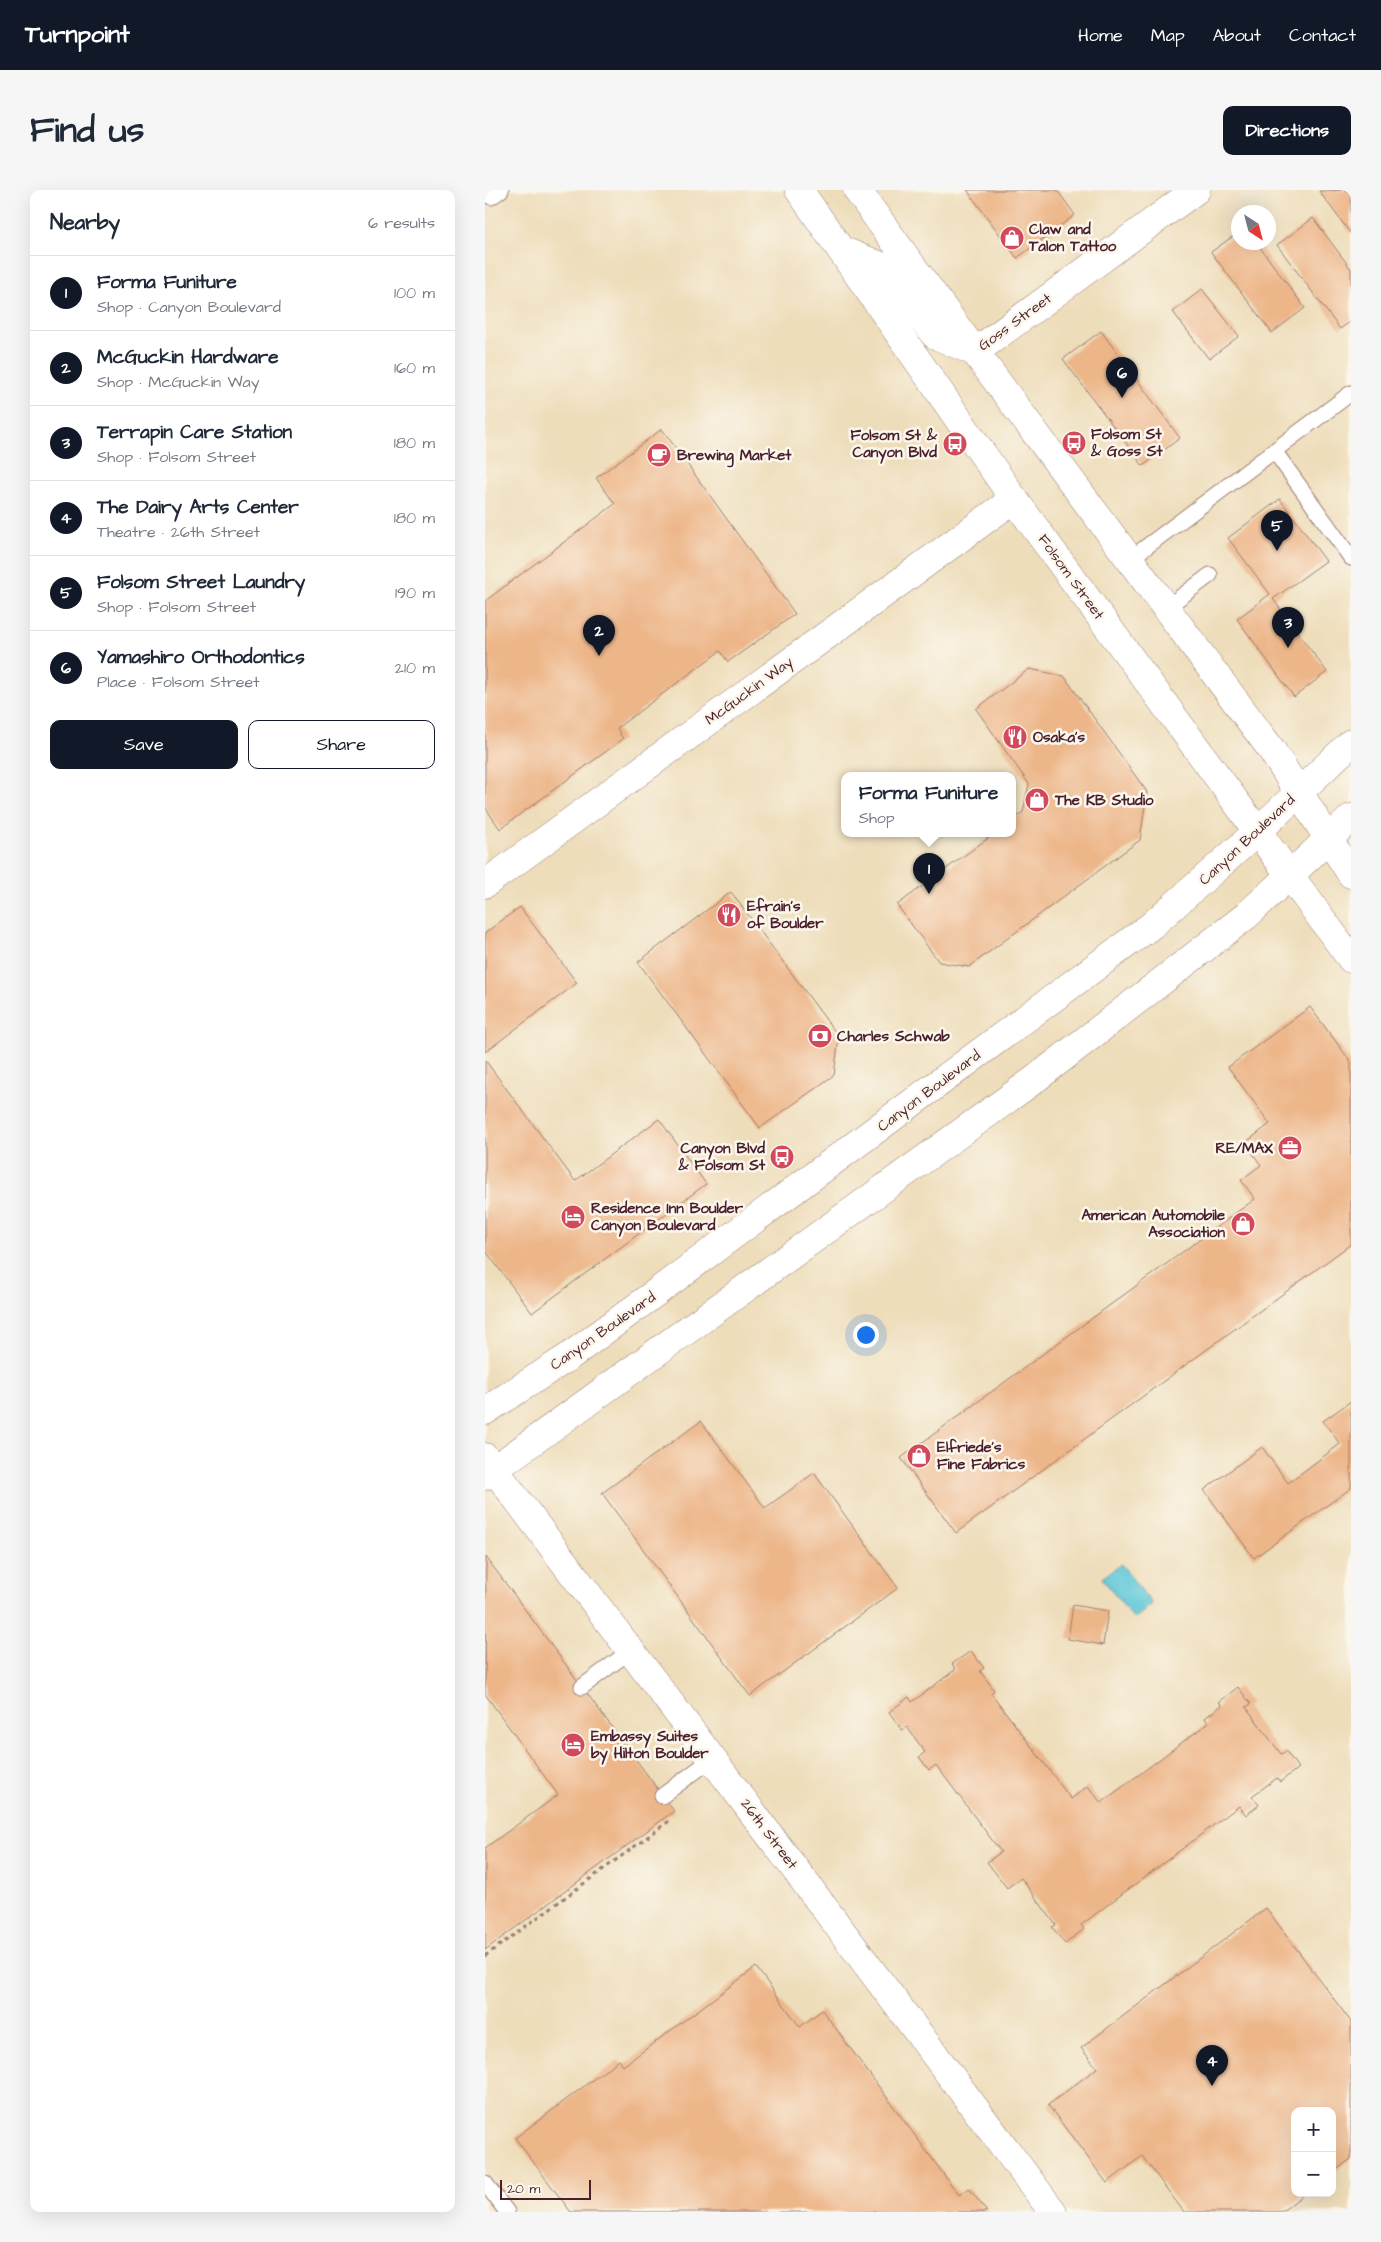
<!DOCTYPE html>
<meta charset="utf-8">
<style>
:root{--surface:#fff;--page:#f6f6f7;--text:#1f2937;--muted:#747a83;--line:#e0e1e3;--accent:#111827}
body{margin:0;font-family:"Architects Daughter",sans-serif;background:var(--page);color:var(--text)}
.controls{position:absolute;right:15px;bottom:15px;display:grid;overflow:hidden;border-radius:10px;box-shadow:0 5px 20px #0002}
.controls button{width:45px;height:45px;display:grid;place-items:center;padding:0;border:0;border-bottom:1px solid var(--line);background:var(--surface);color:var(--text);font:25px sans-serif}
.compass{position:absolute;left:746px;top:15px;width:45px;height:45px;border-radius:50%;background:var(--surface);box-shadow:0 5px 20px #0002;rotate:144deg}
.scale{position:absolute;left:15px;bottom:12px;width:91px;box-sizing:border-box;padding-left:5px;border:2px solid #4a1f2b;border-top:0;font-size:14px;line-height:18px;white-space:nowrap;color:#4a1f2b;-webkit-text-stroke:4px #fbf7ec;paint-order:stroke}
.you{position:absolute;left:380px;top:1144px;width:18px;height:18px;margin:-12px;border:4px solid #fff;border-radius:50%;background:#1a73e8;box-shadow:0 0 0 8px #1a73e833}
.badge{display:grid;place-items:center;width:32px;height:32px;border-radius:50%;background:var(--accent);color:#fff;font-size:16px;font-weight:700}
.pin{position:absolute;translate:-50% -41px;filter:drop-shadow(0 1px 2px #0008)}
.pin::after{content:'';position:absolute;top:26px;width:18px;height:15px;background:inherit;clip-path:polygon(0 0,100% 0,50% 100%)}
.popup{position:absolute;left:356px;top:582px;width:175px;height:65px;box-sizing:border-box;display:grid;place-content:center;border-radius:10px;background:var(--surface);filter:drop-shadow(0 1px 4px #0005);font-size:16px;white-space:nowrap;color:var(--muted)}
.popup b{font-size:19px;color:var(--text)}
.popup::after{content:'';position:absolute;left:50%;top:100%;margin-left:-10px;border:10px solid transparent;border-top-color:var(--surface)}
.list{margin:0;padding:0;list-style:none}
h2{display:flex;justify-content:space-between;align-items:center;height:65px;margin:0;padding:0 20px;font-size:21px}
h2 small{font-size:16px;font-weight:400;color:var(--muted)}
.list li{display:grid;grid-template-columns:32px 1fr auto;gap:15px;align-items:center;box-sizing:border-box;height:75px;padding:0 20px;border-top:1px solid var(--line)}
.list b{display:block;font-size:19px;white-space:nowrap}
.list p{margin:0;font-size:16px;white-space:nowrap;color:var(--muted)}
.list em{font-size:16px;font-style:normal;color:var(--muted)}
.actions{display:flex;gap:10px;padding:15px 20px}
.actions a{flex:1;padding:11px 0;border:1px solid var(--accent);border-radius:10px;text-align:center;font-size:18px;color:var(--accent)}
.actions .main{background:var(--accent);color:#fff}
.map{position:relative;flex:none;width:866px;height:2022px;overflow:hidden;border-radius:10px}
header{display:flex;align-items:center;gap:30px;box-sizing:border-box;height:70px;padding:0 25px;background:var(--accent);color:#fff}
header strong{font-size:24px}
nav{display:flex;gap:28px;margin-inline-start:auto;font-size:18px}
.intro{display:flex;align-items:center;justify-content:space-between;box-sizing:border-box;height:120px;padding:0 30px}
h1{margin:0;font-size:35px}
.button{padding:12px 22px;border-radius:10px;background:var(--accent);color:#fff;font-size:18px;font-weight:700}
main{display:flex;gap:30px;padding:0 30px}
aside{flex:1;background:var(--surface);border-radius:10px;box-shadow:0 5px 20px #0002}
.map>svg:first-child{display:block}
.water{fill:#5ec8d9;stroke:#547482}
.building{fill:#edb689}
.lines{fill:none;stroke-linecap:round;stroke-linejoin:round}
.service-casing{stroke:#9c7e72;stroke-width:17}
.minor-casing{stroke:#9c7e72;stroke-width:29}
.tertiary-casing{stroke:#9c7e72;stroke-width:29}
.secondary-casing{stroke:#9c7e72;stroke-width:29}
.primary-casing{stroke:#9c7e72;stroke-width:29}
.path{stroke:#9c7e72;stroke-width:3;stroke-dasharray:4 4;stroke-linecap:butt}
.service{stroke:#fff;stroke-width:15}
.minor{stroke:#fff;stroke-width:28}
.tertiary{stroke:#fff;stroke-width:28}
.secondary{stroke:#fff;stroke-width:28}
.primary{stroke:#fff;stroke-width:28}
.labels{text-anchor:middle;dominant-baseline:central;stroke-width:5;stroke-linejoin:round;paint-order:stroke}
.poi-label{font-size:15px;font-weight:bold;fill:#4a1f2b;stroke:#fbf7ec;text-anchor:start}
.street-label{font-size:15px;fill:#4a1f2b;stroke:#fbf7ec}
</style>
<header>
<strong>Turnpoint</strong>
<nav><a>Home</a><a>Map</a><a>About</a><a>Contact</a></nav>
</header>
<div class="intro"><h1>Find us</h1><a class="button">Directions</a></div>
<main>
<aside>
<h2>Nearby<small>6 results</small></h2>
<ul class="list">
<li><span class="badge">1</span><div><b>Forma Funiture</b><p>Shop · Canyon Boulevard</p></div><em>100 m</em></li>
<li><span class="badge">2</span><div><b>McGuckin Hardware</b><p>Shop · McGuckin Way</p></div><em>160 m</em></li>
<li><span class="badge">3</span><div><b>Terrapin Care Station</b><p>Shop · Folsom Street</p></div><em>180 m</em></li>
<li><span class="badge">4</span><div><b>The Dairy Arts Center</b><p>Theatre · 26th Street</p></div><em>180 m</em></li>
<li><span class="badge">5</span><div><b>Folsom Street Laundry</b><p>Shop · Folsom Street</p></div><em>190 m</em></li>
<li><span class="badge">6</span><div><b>Yamashiro Orthodontics</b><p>Place · Folsom Street</p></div><em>210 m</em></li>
</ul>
<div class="actions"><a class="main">Save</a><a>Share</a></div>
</aside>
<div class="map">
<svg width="866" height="2022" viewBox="0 0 866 2022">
<rect width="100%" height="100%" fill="#fbf7ec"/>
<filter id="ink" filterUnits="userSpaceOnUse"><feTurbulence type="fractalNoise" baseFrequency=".02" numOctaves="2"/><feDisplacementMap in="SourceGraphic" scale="10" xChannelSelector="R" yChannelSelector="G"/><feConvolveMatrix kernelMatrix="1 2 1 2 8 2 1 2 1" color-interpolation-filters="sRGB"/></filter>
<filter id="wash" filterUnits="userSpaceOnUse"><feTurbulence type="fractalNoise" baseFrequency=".0096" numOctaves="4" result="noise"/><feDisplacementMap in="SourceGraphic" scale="20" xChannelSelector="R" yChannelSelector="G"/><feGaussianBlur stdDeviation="1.12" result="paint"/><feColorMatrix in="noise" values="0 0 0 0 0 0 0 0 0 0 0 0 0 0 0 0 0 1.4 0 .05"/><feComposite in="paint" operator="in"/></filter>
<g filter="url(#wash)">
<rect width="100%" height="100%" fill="#eeddba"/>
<!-- water -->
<polygon class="water" points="636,1374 667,1414 649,1429 617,1388"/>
<g id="blocks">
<!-- building -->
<g class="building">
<polygon points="482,0 572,0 590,25 532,68"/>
<polygon points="866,0 866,44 834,1"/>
<polygon points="828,28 866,79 866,131 855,139 792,55"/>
<polygon points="754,42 754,52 771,52 820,118 787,143 726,62"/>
<polygon points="717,99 754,146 724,169 688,122"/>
<polygon points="616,141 695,248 658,276 578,169"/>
<polygon points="177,239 310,424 243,472 235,461 132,538 138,549 15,639 0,617 0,411 130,314 111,288"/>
<polygon points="795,309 841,371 788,409 842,482 809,507 752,429 785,404 743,348"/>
<polygon points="544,479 579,486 662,602 655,650 484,777 454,772 412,715 510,643 528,643 528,630 538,622 544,594 491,519"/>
<polygon points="246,702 354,847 349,885 275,938 153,772"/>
<polygon points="35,717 92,793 0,862 0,743"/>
<polygon points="825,817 866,872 866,1054 471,1343 416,1268 770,1009 756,990 776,975 760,953 785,934 743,877"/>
<polygon points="0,870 90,991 174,929 221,994 47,1123 0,1060"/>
<polygon points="866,1211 866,1298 769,1368 719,1300 777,1257 803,1293 855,1254 838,1231"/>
<polygon points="216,1231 280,1318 329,1283 413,1398 265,1506 117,1303"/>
<polygon points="1,1367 189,1621 0,1760 0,1658 73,1605 0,1504"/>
<polygon points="588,1415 623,1421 618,1455 583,1449"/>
<polygon points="486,1461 499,1478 495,1481 509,1500 506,1503 586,1609 603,1596 616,1613 723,1533 720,1528 737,1515 734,1512 753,1497 766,1514 761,1517 796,1564 801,1561 813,1578 795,1592 792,1588 767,1606 774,1615 761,1625 754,1616 596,1735 599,1739 580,1754 567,1737 571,1735 536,1688 522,1698 502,1672 516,1662 451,1575 444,1580 434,1567 440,1562 422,1537 417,1540 404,1522 424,1507 427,1512 471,1479 467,1474"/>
<polygon points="781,1718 866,1832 866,1969 847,1983 847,1921 810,1921 810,2003 821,2003 796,2022 699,2022 657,1966 622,1993 563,1915 612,1878 596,1858"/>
<polygon points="271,1777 315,1837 337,1820 474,2005 484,1998 502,2022 86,2022 30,1948 134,1870 138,1876"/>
</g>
</g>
</g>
<g filter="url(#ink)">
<use href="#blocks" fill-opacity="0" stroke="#9c7e72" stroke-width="1"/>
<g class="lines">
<defs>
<g id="service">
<polyline points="6,7 16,0"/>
<polyline points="790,262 866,368"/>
<polyline points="645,369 866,203"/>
<polyline points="681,418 725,385"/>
<polyline points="97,1497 145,1461"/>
<polyline points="177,1606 227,1569"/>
<polyline points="0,1993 22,2022"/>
</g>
<g id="minor">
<polyline points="356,60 396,76 450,145 490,162 711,0"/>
<polyline points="0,694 529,309"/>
</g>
<polyline id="tertiary" points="0,1267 568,2022"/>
<g id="secondary">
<polyline points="314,0 529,309 866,769"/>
<polyline points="372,0 490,162 786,559 866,684"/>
</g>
<g id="primary">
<polyline points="0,1221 85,1166 142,1124 667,735 772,642 866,553"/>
<polyline points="0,1286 549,890 761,726 866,628"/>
</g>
</defs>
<!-- service casing -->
<use href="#service" class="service-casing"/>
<!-- minor casing -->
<use href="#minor" class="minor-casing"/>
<!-- tertiary casing -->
<use href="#tertiary" class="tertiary-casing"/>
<!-- secondary casing -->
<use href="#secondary" class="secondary-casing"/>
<!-- primary casing -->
<use href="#primary" class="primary-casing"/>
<!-- path -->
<polyline class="path" points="0,1766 187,1629"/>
<!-- service -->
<use href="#service" class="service"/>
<!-- minor -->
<use href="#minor" class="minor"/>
<!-- tertiary -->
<use href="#tertiary" class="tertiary"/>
<!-- secondary -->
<use href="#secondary" class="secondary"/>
<!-- primary -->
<use href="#primary" class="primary"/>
</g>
</g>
<!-- icons -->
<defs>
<symbol id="shop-disc" viewBox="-11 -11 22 22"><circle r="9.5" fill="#d1495b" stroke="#fbf7ec"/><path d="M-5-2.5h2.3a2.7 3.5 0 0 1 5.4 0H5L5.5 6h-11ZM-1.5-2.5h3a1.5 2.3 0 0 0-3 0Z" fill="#fff"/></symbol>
<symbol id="bus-disc" viewBox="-11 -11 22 22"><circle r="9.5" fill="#d1495b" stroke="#fbf7ec"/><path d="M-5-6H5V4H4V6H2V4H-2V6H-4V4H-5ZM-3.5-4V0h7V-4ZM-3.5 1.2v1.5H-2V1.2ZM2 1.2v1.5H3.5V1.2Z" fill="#fff"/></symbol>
<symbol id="cafe-disc" viewBox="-11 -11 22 22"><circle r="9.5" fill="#d1495b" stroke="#fbf7ec"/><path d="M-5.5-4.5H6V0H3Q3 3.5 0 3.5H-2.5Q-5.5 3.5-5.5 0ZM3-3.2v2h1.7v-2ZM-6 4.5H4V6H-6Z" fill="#fff"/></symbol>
<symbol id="restaurant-disc" viewBox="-11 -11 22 22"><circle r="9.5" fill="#d1495b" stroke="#fbf7ec"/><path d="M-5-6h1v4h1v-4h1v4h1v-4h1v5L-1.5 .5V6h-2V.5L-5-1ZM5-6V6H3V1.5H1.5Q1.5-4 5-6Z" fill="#fff"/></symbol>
<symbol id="bank-disc" viewBox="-11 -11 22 22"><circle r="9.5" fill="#d1495b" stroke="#fbf7ec"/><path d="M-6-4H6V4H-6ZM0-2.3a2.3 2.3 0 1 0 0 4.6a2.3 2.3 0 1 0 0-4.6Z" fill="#fff"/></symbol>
<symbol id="office-disc" viewBox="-11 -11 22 22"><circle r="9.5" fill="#d1495b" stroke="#fbf7ec"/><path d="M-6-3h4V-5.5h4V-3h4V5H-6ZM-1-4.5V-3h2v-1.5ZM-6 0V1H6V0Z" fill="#fff"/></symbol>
<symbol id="hotel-disc" viewBox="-11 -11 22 22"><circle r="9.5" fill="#d1495b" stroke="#fbf7ec"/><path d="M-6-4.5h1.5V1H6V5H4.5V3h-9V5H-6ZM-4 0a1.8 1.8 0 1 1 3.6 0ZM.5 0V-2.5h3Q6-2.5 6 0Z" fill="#fff"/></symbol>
</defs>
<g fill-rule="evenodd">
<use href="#shop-disc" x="513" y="34" width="28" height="28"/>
<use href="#bus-disc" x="575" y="239" width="28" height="28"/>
<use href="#bus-disc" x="456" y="240" width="28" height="28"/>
<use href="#cafe-disc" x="160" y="251" width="28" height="28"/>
<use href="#restaurant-disc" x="516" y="533" width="28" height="28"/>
<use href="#shop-disc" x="538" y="596" width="28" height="28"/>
<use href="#restaurant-disc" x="230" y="711" width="28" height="28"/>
<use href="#bank-disc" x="321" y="832" width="28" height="28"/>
<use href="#office-disc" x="791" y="944" width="28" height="28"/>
<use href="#bus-disc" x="283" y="953" width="28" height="28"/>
<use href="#hotel-disc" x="74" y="1013" width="28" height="28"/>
<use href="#shop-disc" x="744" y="1020" width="28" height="28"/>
<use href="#shop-disc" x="420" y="1252" width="28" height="28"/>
<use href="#hotel-disc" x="74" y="1541" width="28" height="28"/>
</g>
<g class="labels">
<!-- poi labels -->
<g class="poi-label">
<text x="544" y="39">Claw and<tspan x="544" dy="17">Talon Tattoo</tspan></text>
<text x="606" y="244">Folsom St<tspan x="606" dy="17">&amp; Goss St</tspan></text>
<text x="452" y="245" text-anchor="end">Folsom St &amp;<tspan x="452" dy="17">Canyon Blvd</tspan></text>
<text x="192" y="265">Brewing Market</text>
<text x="548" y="547">Osaka's</text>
<text x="570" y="610">The KB Studio</text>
<text x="262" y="716">Efrain's<tspan x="262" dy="17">of Boulder</tspan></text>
<text x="352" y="846">Charles Schwab</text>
<text x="280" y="958" text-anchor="end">Canyon Blvd<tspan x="280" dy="17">&amp; Folsom St</tspan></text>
<text x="788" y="958" text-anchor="end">RE/MAX</text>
<text x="106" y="1018">Residence Inn Boulder<tspan x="106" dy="17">Canyon Boulevard</tspan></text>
<text x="740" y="1025" text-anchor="end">American Automobile<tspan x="740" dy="17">Association</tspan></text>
<text x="452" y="1257">Elfriede’s<tspan x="452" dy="17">Fine Fabrics</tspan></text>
<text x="106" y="1546">Embassy Suites<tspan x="106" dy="17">by Hilton Boulder</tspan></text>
</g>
<!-- street labels -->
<g class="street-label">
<text transform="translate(530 132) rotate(-36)">Goss Street</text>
<text transform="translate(586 387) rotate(54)">Folsom Street</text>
<text transform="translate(264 501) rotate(-36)">McGuckin Way</text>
<text transform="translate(762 650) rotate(-43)">Canyon Boulevard</text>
<text transform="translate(444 901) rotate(-37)">Canyon Boulevard</text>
<text transform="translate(118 1141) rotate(-35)">Canyon Boulevard</text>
<text transform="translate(284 1644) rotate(53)">26th Street</text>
</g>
</g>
</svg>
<div class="controls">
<button>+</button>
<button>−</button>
</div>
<svg class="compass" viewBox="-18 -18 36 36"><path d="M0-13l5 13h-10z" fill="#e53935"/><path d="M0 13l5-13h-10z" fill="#747a83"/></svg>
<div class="scale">20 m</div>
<div class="you"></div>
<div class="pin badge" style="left:444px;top:704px">1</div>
<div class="popup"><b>Forma Funiture</b>Shop</div>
<div class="pin badge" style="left:114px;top:466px">2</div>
<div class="pin badge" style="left:803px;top:458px">3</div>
<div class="pin badge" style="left:727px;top:1896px">4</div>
<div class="pin badge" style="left:792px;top:361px">5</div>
<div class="pin badge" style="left:637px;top:208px">6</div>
</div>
</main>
